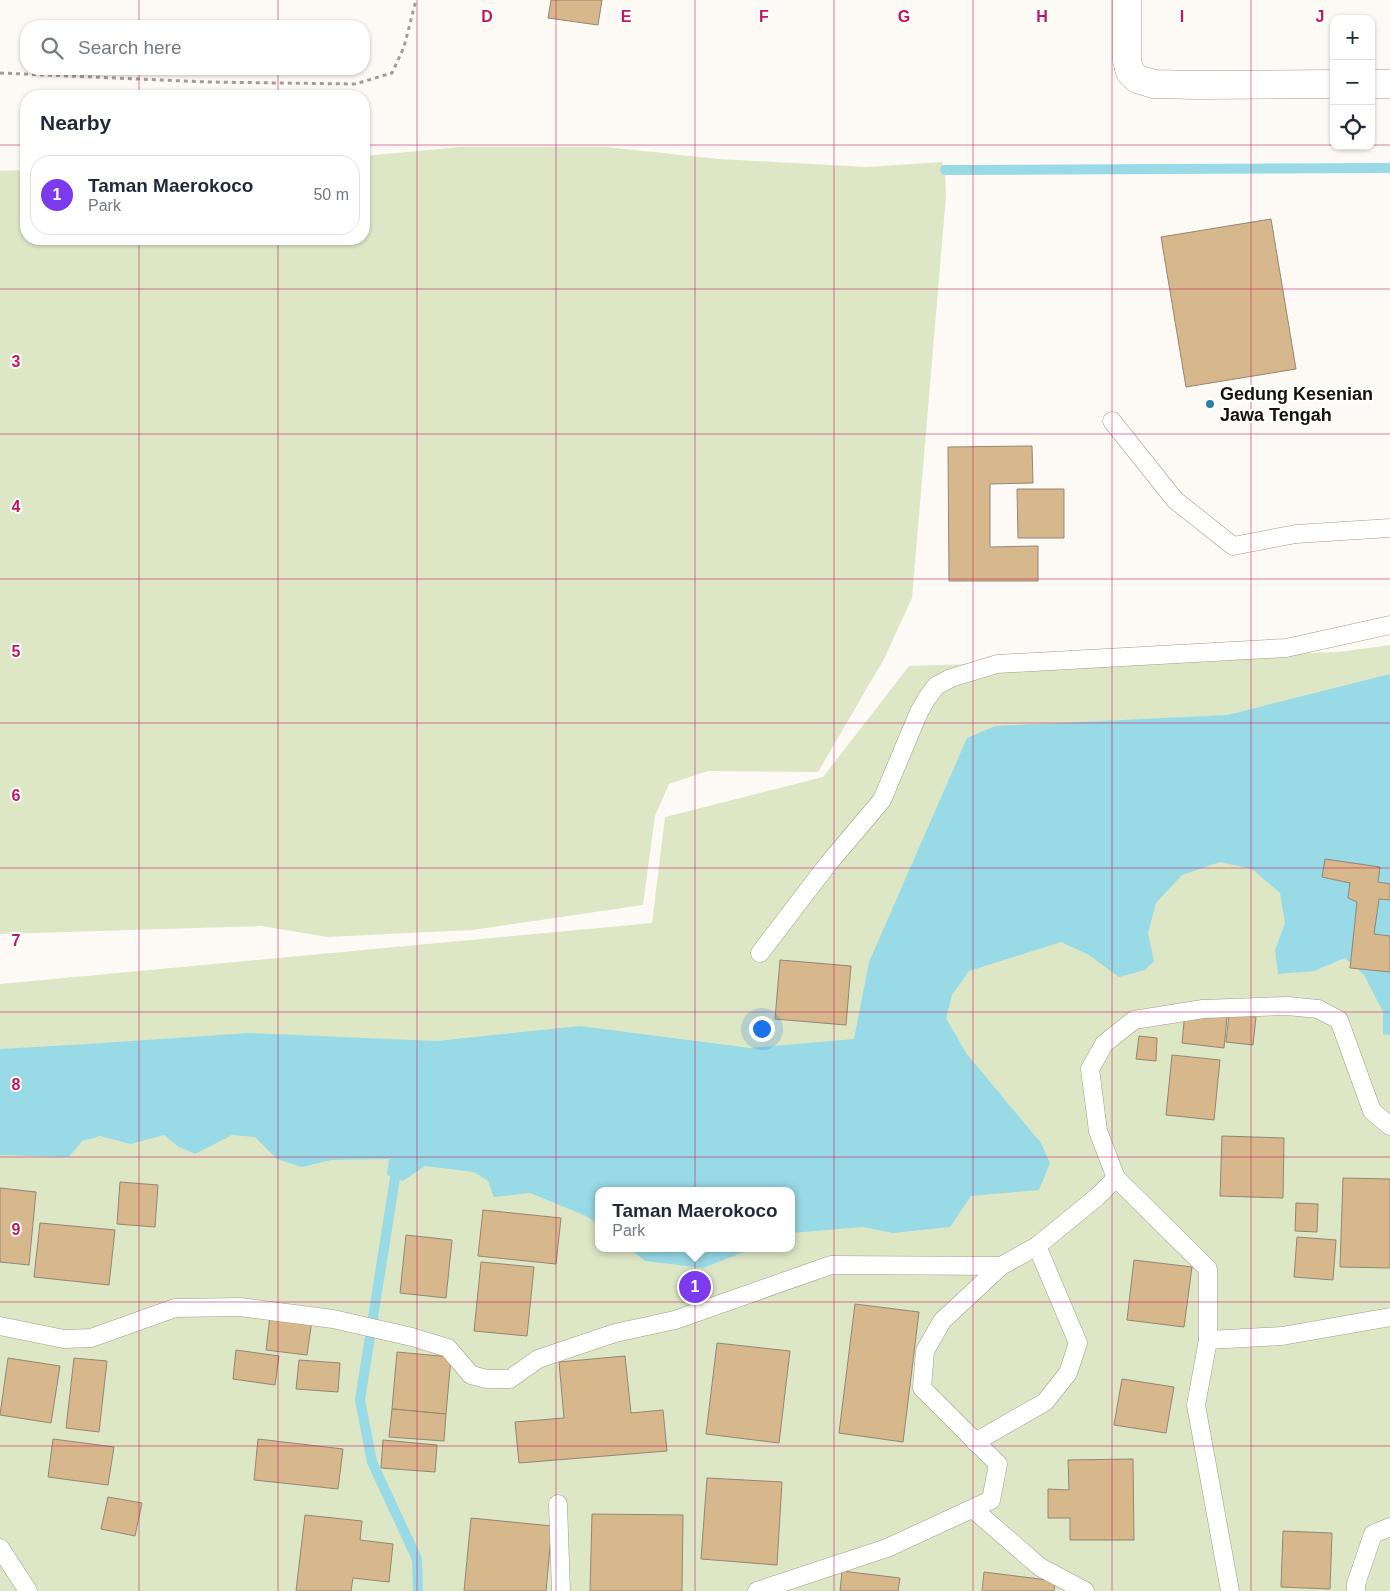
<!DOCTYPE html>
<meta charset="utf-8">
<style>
:root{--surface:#fff;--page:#f2f2f3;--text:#1f2937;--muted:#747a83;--line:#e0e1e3;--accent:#7c3aed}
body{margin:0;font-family:Arial,sans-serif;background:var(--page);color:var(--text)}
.controls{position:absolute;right:15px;top:15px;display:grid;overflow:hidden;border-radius:10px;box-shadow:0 1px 4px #0004}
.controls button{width:45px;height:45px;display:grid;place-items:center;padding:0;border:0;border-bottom:1px solid var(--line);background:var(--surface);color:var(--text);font:25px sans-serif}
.you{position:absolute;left:761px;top:1028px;width:18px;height:18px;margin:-12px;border:4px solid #fff;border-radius:50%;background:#1a73e8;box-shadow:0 0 0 8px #1a73e833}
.badge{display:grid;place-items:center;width:32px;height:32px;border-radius:50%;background:var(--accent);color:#fff;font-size:16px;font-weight:700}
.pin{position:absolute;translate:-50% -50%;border:2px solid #fff;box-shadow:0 1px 5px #0006}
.popup{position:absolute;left:595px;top:1187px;width:200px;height:65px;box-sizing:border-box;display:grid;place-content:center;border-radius:10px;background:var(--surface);filter:drop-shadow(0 1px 4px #0005);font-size:16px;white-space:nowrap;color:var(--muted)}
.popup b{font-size:19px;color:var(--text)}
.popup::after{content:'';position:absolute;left:50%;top:100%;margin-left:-10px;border:10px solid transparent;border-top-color:var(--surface)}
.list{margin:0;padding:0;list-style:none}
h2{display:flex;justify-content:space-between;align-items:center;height:65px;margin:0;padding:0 20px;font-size:21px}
h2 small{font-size:16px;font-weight:400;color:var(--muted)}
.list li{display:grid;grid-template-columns:32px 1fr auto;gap:15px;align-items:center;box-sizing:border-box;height:80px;margin:0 10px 10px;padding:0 10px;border:1px solid var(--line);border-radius:20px}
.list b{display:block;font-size:19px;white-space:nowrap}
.list p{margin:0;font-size:16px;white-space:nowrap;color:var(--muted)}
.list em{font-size:16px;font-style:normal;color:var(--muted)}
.icon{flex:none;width:28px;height:28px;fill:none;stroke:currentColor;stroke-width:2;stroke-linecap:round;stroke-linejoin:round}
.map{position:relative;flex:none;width:1390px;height:1591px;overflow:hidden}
.search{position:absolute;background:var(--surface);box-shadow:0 1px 4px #0004;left:20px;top:20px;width:350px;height:55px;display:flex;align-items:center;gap:12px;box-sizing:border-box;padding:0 18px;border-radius:20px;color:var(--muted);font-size:19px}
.panel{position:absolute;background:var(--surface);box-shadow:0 1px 4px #0004;left:20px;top:90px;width:350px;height:155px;border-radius:20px}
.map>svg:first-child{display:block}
.green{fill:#dde7c6;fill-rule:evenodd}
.water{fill:#98dae6}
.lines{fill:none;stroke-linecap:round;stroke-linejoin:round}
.stream{stroke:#98dae6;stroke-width:10}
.building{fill:#d7b78c;stroke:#948673}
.service-casing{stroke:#a79985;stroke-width:19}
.minor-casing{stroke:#a79985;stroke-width:29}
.path{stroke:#a29d98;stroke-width:3;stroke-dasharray:4 4;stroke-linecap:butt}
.service{stroke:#fff;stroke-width:18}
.minor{stroke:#fff;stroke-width:28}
.grid{fill:none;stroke:#c2185b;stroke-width:1;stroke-opacity:0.55}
.poi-dot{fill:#2a7faf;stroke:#fff;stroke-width:2}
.labels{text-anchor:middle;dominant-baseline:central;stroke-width:4;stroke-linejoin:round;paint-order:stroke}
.poi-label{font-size:18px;font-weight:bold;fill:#17110a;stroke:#fff;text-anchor:start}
.grid-label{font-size:16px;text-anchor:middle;font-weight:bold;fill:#c2185b;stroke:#fff;stroke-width:4;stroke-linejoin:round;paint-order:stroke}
</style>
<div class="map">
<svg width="1390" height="1591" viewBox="0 0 1390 1591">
<rect width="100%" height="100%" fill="#fdfaf6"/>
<!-- green -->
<g class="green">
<polygon points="460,147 606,147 719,159 866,167 942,162 945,170 946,196 912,598 884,659 818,772 708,771 669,784 655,816 643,905 472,930 327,937 261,926 0,934 0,171 26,170 26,239 364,239 364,156"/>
<path d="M1390 645V1591H0V984L652 923 665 817 823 777 909 666 1339 652ZM599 1191H791V1248H599Z"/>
</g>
<!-- water -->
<g class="water">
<polygon points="1390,674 1390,1035 1383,1034 1383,1012 1364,975 1345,958 1314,971 1278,974 1275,950 1285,923 1280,893 1252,869 1220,862 1182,875 1156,903 1148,933 1154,961 1145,970 1119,977 1089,955 1061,942 969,971 952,995 946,1018 966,1053 1041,1143 1050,1163 1039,1190 971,1196 950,1227 893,1233 863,1227 791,1233 791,1191 599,1191 599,1225 586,1216 530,1193 494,1197 488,1181 474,1172 425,1166 403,1181 387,1175 389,1159 331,1160 302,1167 277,1159 255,1137 232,1135 195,1154 179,1147 164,1135 131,1144 100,1136 82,1141 69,1157 0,1155 0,1049 88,1044 249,1033 437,1041 580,1026 750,1048 854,1039 869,962 967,738 995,726 1228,715"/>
<polygon points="629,1248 754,1248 703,1268 645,1261"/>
</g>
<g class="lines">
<!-- stream -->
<g class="stream">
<polyline points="945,170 1390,168"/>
<polyline points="395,1178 360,1400 372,1462 417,1559 418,1591"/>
</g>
</g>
<!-- building -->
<g class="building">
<polygon points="551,0 602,0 598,25 548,18"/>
<polygon points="1271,219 1296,369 1186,387 1161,237"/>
<polygon points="1032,446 1033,483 990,484 990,547 1038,546 1038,581 949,581 948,447"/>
<polygon points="1017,489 1064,489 1064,538 1018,538"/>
<polygon points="1325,859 1380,867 1378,882 1390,884 1390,900 1379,899 1374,934 1390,936 1390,972 1350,968 1357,902 1348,898 1350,883 1322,877"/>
<polygon points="780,960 851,966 846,1025 775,1019"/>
<polygon points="1185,1012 1227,1017 1224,1048 1182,1043"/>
<polygon points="1229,1015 1256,1017 1253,1045 1226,1042"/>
<polygon points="1139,1036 1157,1038 1156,1061 1136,1059"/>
<polygon points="1172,1055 1220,1060 1214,1120 1166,1115"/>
<polygon points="1222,1136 1284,1138 1283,1198 1220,1196"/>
<polygon points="1343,1178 1390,1179 1390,1268 1340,1267"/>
<polygon points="120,1182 158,1185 155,1227 117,1224"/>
<polygon points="0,1188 36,1192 29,1265 0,1262"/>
<polygon points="1296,1203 1318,1204 1317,1232 1295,1231"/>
<polygon points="483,1210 561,1218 556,1264 478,1256"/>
<polygon points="40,1223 115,1230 109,1285 34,1277"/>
<polygon points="406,1235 452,1240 446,1298 400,1293"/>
<polygon points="1297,1237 1336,1240 1333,1280 1294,1277"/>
<polygon points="1134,1260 1192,1267 1184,1327 1127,1320"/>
<polygon points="481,1262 534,1267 527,1336 474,1331"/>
<polygon points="855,1304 919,1312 903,1442 839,1433"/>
<polygon points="270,1315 312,1320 307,1355 266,1350"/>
<polygon points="717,1343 790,1351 779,1443 706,1434"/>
<polygon points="236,1350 279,1356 275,1385 233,1379"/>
<polygon points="397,1352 451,1357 446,1414 392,1409"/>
<polygon points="625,1356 631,1413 663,1410 667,1451 519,1463 515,1422 564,1418 559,1362"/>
<polygon points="8,1358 60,1366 51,1423 0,1415"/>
<polygon points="74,1358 107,1361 99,1432 66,1428"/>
<polygon points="299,1360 340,1363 338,1392 296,1389"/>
<polygon points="1122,1379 1174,1387 1166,1433 1114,1425"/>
<polygon points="392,1409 446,1414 444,1441 389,1437"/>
<polygon points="53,1439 114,1447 108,1485 48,1477"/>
<polygon points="258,1439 343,1449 338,1489 254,1480"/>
<polygon points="383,1440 437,1445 435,1472 381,1468"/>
<polygon points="1133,1459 1134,1540 1070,1540 1070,1518 1048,1518 1048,1489 1069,1490 1068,1460"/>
<polygon points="707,1478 782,1482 777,1565 701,1559"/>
<polygon points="108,1497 142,1503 135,1536 101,1529"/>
<polygon points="592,1514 683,1515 682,1591 590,1591"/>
<polygon points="305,1515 362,1521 360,1540 393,1544 389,1582 353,1578 351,1591 296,1591"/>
<polygon points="471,1518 552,1526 546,1591 464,1591"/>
<polygon points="1283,1531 1332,1533 1330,1589 1281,1587"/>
<polygon points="842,1571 900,1578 898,1591 840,1591"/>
<polygon points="984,1572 1055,1581 1054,1591 982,1591"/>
</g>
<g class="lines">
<defs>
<g id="service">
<polyline points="1112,421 1175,500 1233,546 1296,534 1390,528"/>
<polyline points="760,953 828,864 882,800 919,712 927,698 936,686 951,678 997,664 1286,648 1390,625"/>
<polyline points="1116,1178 1208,1269 1208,1340 1196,1405 1230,1591"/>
<polyline points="0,1326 64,1339 91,1338 175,1308 240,1307 333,1319 412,1337 448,1348 471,1375 487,1379 510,1379 538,1359 615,1333 675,1320 831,1265 1001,1266"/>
<polyline points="1208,1340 1282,1336 1390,1317"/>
<polyline points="975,1442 1045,1402 1068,1373 1078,1343 1037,1246"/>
<polyline points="558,1504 561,1591"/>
<polyline points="973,1509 1040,1567 1085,1591"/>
<polyline points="0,1548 28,1591"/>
<polyline points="757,1591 887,1548 991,1500 998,1464 922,1388 925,1351 942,1321 1001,1266 1037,1246 1097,1197 1116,1178 1098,1131 1090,1069 1104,1044 1134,1020 1203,1009 1287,1006 1318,1009 1339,1020 1372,1111 1390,1126"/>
<polyline points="1356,1591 1356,1584 1373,1534 1390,1527"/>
</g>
<g id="minor">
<polyline points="1127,0 1127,61 1130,72 1137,79 1154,84 1196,85 1334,84"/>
<polyline points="1371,84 1390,84"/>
</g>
</defs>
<!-- service casing -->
<use href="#service" class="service-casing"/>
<!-- minor casing -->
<use href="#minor" class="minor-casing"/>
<!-- path -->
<polyline class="path" points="0,73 207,82 355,84 392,73 404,47 416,0"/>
<!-- service -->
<use href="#service" class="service"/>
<!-- minor -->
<use href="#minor" class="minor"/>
</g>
<!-- grid -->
<path class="grid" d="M139 0V26M278 0V26M417 0V1591M556 0V1591M695 0V1591M834 0V1591M973 0V1591M1112 0V1591M1251 0V1591M139 69V96M278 69V96M0 145H26M364 145H1334M1371 145H1390M139 239V1591M278 239V1591M0 289H1390M0 434H1390M0 579H1390M0 723H1390M0 868H1390M0 1012H1390M0 1157H1390M0 1302H1390M0 1446H1390"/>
<!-- markers -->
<circle class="poi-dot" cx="1210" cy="404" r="5"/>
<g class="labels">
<!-- poi labels -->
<g class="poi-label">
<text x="1220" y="394">Gedung Kesenian<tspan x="1220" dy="21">Jawa Tengah</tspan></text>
</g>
</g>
<g class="grid-label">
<text x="487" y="22">D</text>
<text x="626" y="22">E</text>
<text x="764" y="22">F</text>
<text x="904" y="22">G</text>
<text x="1042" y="22">H</text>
<text x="1182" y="22">I</text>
<text x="1320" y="22">J</text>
<text x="16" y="367">3</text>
<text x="16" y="512">4</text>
<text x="16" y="657">5</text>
<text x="16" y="801">6</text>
<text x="16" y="946">7</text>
<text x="16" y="1090">8</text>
<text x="16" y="1235">9</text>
</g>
</svg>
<div class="controls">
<button>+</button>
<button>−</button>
<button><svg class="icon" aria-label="locate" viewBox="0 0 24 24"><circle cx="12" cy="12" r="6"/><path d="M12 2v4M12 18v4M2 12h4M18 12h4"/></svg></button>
</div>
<div class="you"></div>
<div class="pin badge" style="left:695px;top:1287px">1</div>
<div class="popup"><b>Taman Maerokoco</b>Park</div>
<div class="search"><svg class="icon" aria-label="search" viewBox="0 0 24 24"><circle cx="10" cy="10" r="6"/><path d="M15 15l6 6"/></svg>Search here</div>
<section class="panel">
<h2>Nearby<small></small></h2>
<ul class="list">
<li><span class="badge">1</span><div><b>Taman Maerokoco</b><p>Park</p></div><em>50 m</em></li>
</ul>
</section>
</div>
